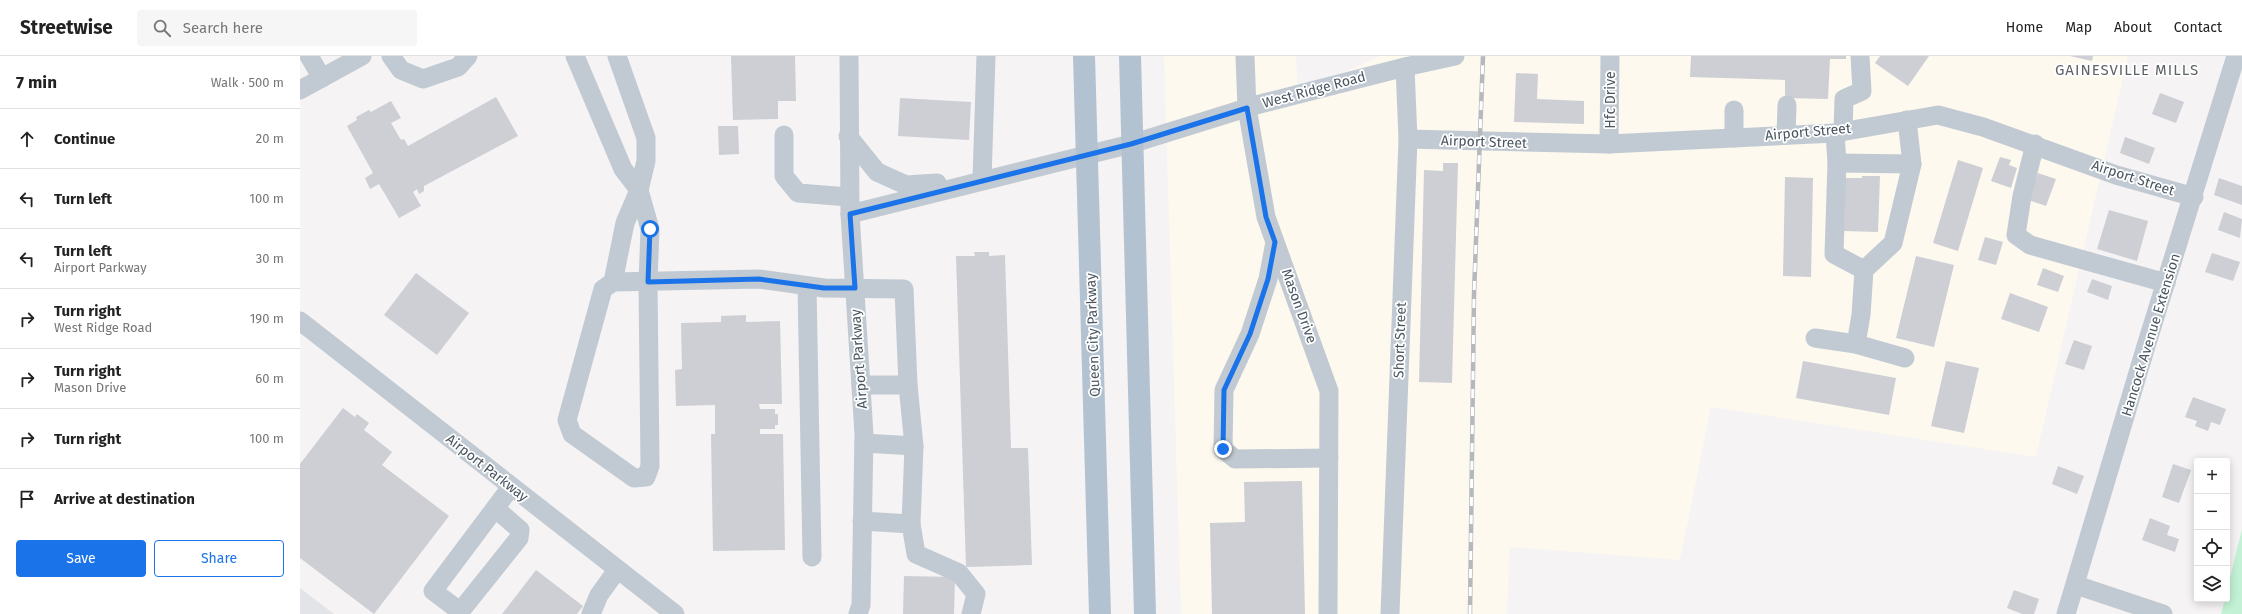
<!DOCTYPE html>
<meta charset="utf-8">
<style>
:root{--surface:#fff;--page:#f6f6f6;--text:#222;--muted:#767676;--line:#e0e0e0;--accent:#1a73e8}
body{margin:0;font-family:"Fira Sans",sans-serif;background:var(--page);color:var(--text)}
.controls{position:absolute;right:12px;bottom:12px;display:grid;overflow:hidden;border-radius:4px;box-shadow:0 2px 10px #0003}
.controls button{width:36px;height:36px;display:grid;place-items:center;padding:0;border:0;border-bottom:1px solid var(--line);background:var(--surface);color:var(--text);font:20px sans-serif}
.stop{position:absolute;width:12px;height:12px;margin:-9px;border:3px solid #1a73e8;border-radius:50%;background:#fff}
.stop.end{background:#1a73e8;border-color:#fff;box-shadow:0 1px 4px #0008}
.list{margin:0;padding:0;list-style:none}
h2{display:flex;justify-content:space-between;align-items:center;height:52px;margin:0;padding:0 16px;font-size:17px}
h2 small{font-size:13px;font-weight:400;color:var(--muted)}
.list li{display:grid;grid-template-columns:26px 1fr auto;gap:12px;align-items:center;box-sizing:border-box;height:60px;padding:0 16px;border-top:1px solid var(--line)}
.list b{display:block;font-size:15px;white-space:nowrap}
.list p{margin:0;font-size:13px;white-space:nowrap;color:var(--muted)}
.list em{font-size:13px;font-style:normal;color:var(--muted)}
.actions{display:flex;gap:8px;padding:12px 16px}
.actions a{flex:1;padding:9px 0;border:1px solid var(--accent);border-radius:4px;text-align:center;font-size:14px;color:var(--accent)}
.actions .main{background:var(--accent);color:#fff}
.icon{flex:none;width:22px;height:22px;fill:none;stroke:currentColor;stroke-width:2;stroke-linecap:round;stroke-linejoin:round}
.map{position:relative;flex:none;width:1942px;height:558px;overflow:hidden}
header{display:flex;align-items:center;gap:24px;box-sizing:border-box;height:56px;padding:0 20px;background:var(--surface);border-bottom:1px solid var(--line)}
header strong{font-size:19px}
nav{display:flex;gap:22px;margin-inline-start:auto;font-size:14px}
.search{width:280px;height:36px;background:var(--page);display:flex;align-items:center;gap:10px;box-sizing:border-box;padding:0 14px;border-radius:4px;color:var(--muted);font-size:15px}
main{display:flex}
aside{flex:1;background:var(--surface)}
.map>svg:first-child{display:block}
.commercial{fill:#fdf9ef}
.airport{fill:#e2e4e7}
.green{fill:#c3f1d5}
.building{fill:#cdcfd5}
.lines{fill:none;stroke-linecap:round;stroke-linejoin:round}
.minor{stroke:#c1cad2;stroke-width:19}
.major{stroke:#b3c2d1;stroke-width:22}
.rail-casing{stroke:#b5b8bd;stroke-width:4.5}
.rail{stroke:#fff;stroke-width:3;stroke-dasharray:9;stroke-linecap:butt}
.route{stroke:#1a73e8;stroke-width:5}
.labels{text-anchor:middle;dominant-baseline:central;stroke-width:3.5;stroke-linejoin:round;paint-order:stroke}
.street-label{font-size:14px;fill:#4a5661;stroke:#fff}
.neighbourhood-label{font-size:15px;letter-spacing:1px;fill:#5f6368;stroke:#fff}
</style>
<header>
<strong>Streetwise</strong>
<div class="search"><svg class="icon" aria-label="search" viewBox="0 0 24 24"><circle cx="10" cy="10" r="6"/><path d="M15 15l6 6"/></svg>Search here</div>
<nav><a>Home</a><a>Map</a><a>About</a><a>Contact</a></nav>
</header>
<main>
<aside>
<h2>7 min<small>Walk · 500 m</small></h2>
<ul class="list">
<li><svg class="icon" aria-label="ahead" viewBox="0 0 24 24"><path d="M12 20V5M6 11l6-6 6 6"/></svg><div><b>Continue</b></div><em>20 m</em></li>
<li><svg class="icon" aria-label="left" viewBox="0 0 24 24"><path d="M17 20v-9H6M10 6l-5 5 5 5"/></svg><div><b>Turn left</b></div><em>100 m</em></li>
<li><svg class="icon" aria-label="left" viewBox="0 0 24 24"><path d="M17 20v-9H6M10 6l-5 5 5 5"/></svg><div><b>Turn left</b><p>Airport Parkway</p></div><em>30 m</em></li>
<li><svg class="icon" aria-label="right" viewBox="0 0 24 24"><path d="M7 20v-9h11M14 6l5 5-5 5"/></svg><div><b>Turn right</b><p>West Ridge Road</p></div><em>190 m</em></li>
<li><svg class="icon" aria-label="right" viewBox="0 0 24 24"><path d="M7 20v-9h11M14 6l5 5-5 5"/></svg><div><b>Turn right</b><p>Mason Drive</p></div><em>60 m</em></li>
<li><svg class="icon" aria-label="right" viewBox="0 0 24 24"><path d="M7 20v-9h11M14 6l5 5-5 5"/></svg><div><b>Turn right</b></div><em>100 m</em></li>
<li><svg class="icon" aria-label="arrive" viewBox="0 0 24 24"><path d="M6 21V4h12l-3 4 3 4H6"/></svg><div><b>Arrive at destination</b></div></li>
</ul>
<div class="actions"><a class="main">Save</a><a>Share</a></div>
</aside>
<div class="map">
<svg width="1942" height="558" viewBox="0 0 1942 558">
<rect width="100%" height="100%" fill="#f5f3f3"/>
<!-- commercial -->
<polygon class="commercial" points="864,0 996,0 998,39 1079,0 1828,0 1736,401 1411,351 1380,504 1210,491 1207,558 881,558"/>
<!-- airport -->
<polygon class="airport" points="0,532 34,558 0,558"/>
<!-- green -->
<polygon class="green" points="1942,473 1942,558 1921,558 1925,543 1927,543 1927,534"/>
<!-- building -->
<g class="building">
<polygon points="431,0 495,0 496,45 478,45 478,63 433,64"/>
<polygon points="1391,0 1546,0 1546,3 1530,3 1528,43 1485,42 1485,24 1390,21"/>
<polygon points="1580,0 1629,0 1608,30 1575,7"/>
<polygon points="1770,0 1793,0 1792,5"/>
<polygon points="1216,17 1238,18 1237,43 1284,45 1284,68 1214,66"/>
<polygon points="1860,37 1884,46 1876,67 1852,58"/>
<polygon points="196,41 218,80 124,130 124,135 119,138 117,133 113,136 121,150 99,162 79,128 70,133 65,122 73,117 47,70 57,64 56,61 69,54 71,56 91,45 101,62 91,67 101,84 104,83 108,90"/>
<polygon points="600,42 671,46 669,84 598,80"/>
<polygon points="418,70 438,70 439,98 419,99"/>
<polygon points="1825,81 1855,92 1849,108 1820,97"/>
<polygon points="1700,101 1711,104 1709,109 1717,112 1711,132 1691,125"/>
<polygon points="1658,104 1683,112 1658,195 1633,187"/>
<polygon points="1143,107 1158,107 1152,327 1119,326 1124,114 1143,115"/>
<polygon points="1738,117 1756,123 1746,150 1728,144"/>
<polygon points="1562,120 1580,120 1578,176 1544,175 1545,122 1562,122"/>
<polygon points="1485,121 1513,122 1511,221 1483,220"/>
<polygon points="1919,122 1942,130 1942,149 1914,139"/>
<polygon points="1809,154 1848,165 1837,205 1797,193"/>
<polygon points="1924,156 1942,163 1940,182 1918,174"/>
<polygon points="1685,181 1703,186 1696,209 1678,204"/>
<polygon points="674,196 689,196 689,200 705,199 711,392 728,392 732,509 666,511 656,200 675,200"/>
<polygon points="1912,197 1940,206 1933,225 1905,216"/>
<polygon points="1616,200 1654,209 1634,291 1596,282"/>
<polygon points="1743,212 1764,220 1758,236 1737,229"/>
<polygon points="116,217 169,257 137,299 84,259"/>
<polygon points="1792,223 1812,230 1808,244 1787,236"/>
<polygon points="1710,237 1748,251 1739,276 1701,263"/>
<polygon points="446,259 446,266 480,265 482,348 459,348 460,353 475,353 475,358 478,358 478,369 475,369 475,373 460,373 460,378 483,378 485,494 413,495 411,378 415,378 415,349 376,350 375,314 382,313 381,267 421,266 421,260"/>
<polygon points="1774,284 1792,290 1784,314 1765,308"/>
<polygon points="1503,305 1596,322 1589,359 1496,342"/>
<polygon points="1646,305 1679,312 1664,377 1631,370"/>
<polygon points="1893,341 1926,353 1920,369 1911,366 1908,375 1895,370 1897,365 1885,361"/>
<polygon points="43,352 55,361 57,358 69,367 64,374 92,396 82,409 149,460 74,558 0,502 0,408"/>
<polygon points="1873,408 1891,414 1879,447 1862,441"/>
<polygon points="1758,410 1784,420 1777,438 1752,428"/>
<polygon points="1002,425 1005,558 912,558 910,467 945,466 944,426"/>
<polygon points="1850,462 1870,470 1867,479 1879,483 1875,496 1842,484"/>
<polygon points="236,514 283,550 277,558 202,558"/>
<polygon points="604,520 655,521 654,558 603,558"/>
<polygon points="1714,534 1739,543 1734,558 1722,558 1707,552"/>
</g>
<g class="lines">
<!-- minor -->
<g class="minor">
<polyline points="9,0 22,22"/>
<polyline points="91,0 101,14 123,23 158,11 168,0"/>
<polyline points="275,0 323,113 339,134 325,167 313,226"/>
<polyline points="317,0 346,82 346,105 339,134 350,173 348,226 350,410 346,421 334,422 272,378 267,364 303,233 313,226 459,223 524,232 604,233 608,329"/>
<polyline points="549,0 550,158 564,378 561,549 558,558"/>
<polyline points="945,0 947,52 966,161 1029,335 1028,558"/>
<polyline points="0,34 62,0"/>
<polyline points="1543,75 1544,43 1562,35 1560,0"/>
<polyline points="1535,77 1537,107 1534,198 1564,214"/>
<polyline points="484,79 484,120 498,137 549,141"/>
<polyline points="1486,79 1487,49"/>
<polyline points="548,80 577,116 606,129 637,127"/>
<polyline points="1434,82 1434,54"/>
<polyline points="1108,83 1309,88 1535,77 1638,59 1683,71 1816,119 1894,141"/>
<polyline points="1309,88 1310,0"/>
<polyline points="1735,88 1722,140 1716,179 1730,189 1866,227"/>
<polyline points="1537,107 1612,108"/>
<polyline points="682,124 686,0"/>
<polyline points="550,158 831,88 956,49 1105,11 1155,0"/>
<polyline points="975,186 968,223 950,278 924,334 923,393 935,403 1029,402"/>
<polyline points="507,230 512,501"/>
<polyline points="0,265 375,558"/>
<polyline points="1515,282 1556,288 1605,302"/>
<polyline points="1556,288 1561,259 1564,214 1593,187 1612,108 1607,64"/>
<polyline points="561,329 608,329 614,390"/>
<polyline points="564,387 614,390 611,468"/>
<polyline points="195,452 220,474 219,482 163,552 157,553 133,535 211,431"/>
<polyline points="562,465 611,468 616,498 659,517 676,538 671,558"/>
<polyline points="1776,529 1863,558"/>
<polyline points="291,558 299,539 317,514"/>
<polyline points="1090,558 1108,83 1105,11"/>
<polyline points="1766,558 1846,290 1936,0"/>
</g>
<!-- major -->
<g class="major">
<polyline points="784,0 800,558"/>
<polyline points="830,0 845,558"/>
</g>
<defs>
<polyline id="rail" points="1170,558 1174,238 1183,0"/>
</defs>
<!-- rail casing -->
<use href="#rail" class="rail-casing"/>
<!-- rail -->
<use href="#rail" class="rail"/>
</g>
<g class="lines">
<!-- route -->
<polyline class="route" points="350,173 348,226 459,223 524,232 555,232 550,158 831,88 947,52 966,161 975,186 968,223 950,278 924,334 923,393"/>
</g>
<g class="labels">
<!-- street labels -->
<g class="street-label">
<text transform="translate(1014 34) rotate(-15)">West Ridge Road</text>
<text transform="translate(1310 44) rotate(-90)">Hfc Drive</text>
<text transform="translate(1508 76) rotate(-5)">Airport Street</text>
<text transform="translate(1184 86) rotate(2)">Airport Street</text>
<text transform="translate(1833 122) rotate(18)">Airport Street</text>
<text transform="translate(999 250) rotate(70)">Mason Drive</text>
<text transform="translate(793 279) rotate(-92)">Queen City Parkway</text>
<text transform="translate(1851 279) rotate(-73)">Hancock Avenue Extension</text>
<text transform="translate(1100 284) rotate(-88)">Short Street</text>
<text transform="translate(559 303) rotate(-94)">Airport Parkway</text>
<text transform="translate(187 412) rotate(38)">Airport Parkway</text>
</g>
<!-- neighbourhood labels -->
<g class="neighbourhood-label">
<text x="1827" y="14">GAINESVILLE MILLS</text>
</g>
</g>
</svg>
<div class="controls">
<button>+</button>
<button>−</button>
<button><svg class="icon" aria-label="locate" viewBox="0 0 24 24"><circle cx="12" cy="12" r="6"/><path d="M12 2v4M12 18v4M2 12h4M18 12h4"/></svg></button>
<button><svg class="icon" aria-label="layers" viewBox="0 0 24 24"><path d="M12 4l9 5-9 5-9-5zM3 14l9 5 9-5"/></svg></button>
</div>
<div class="stop" style="left:350px;top:173px"></div>
<div class="stop end" style="left:923px;top:393px"></div>
</div>
</main>
